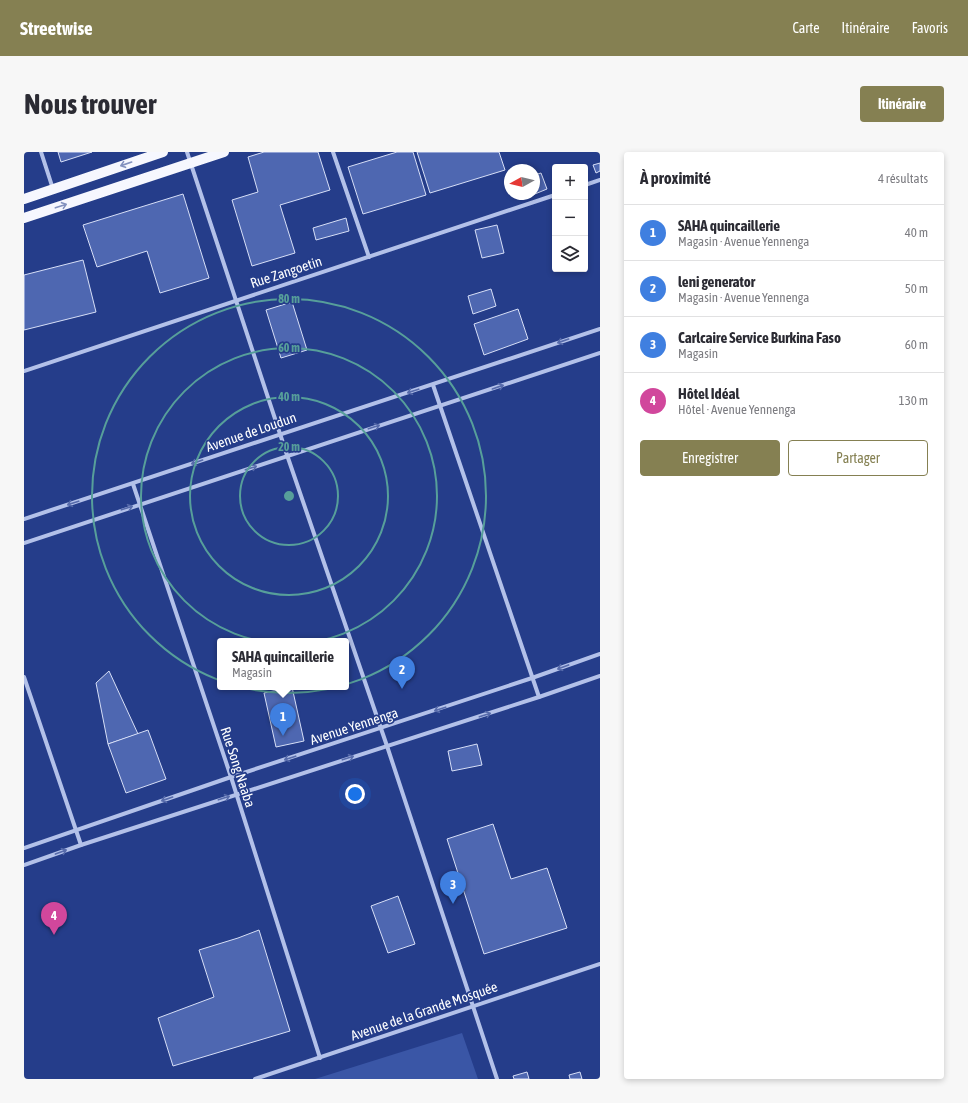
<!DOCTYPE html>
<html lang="fr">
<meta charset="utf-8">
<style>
:root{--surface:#fff;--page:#f7f7f7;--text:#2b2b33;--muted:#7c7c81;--line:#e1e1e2;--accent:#858052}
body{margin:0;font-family:"Asap Condensed",sans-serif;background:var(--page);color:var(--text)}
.controls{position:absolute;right:12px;top:12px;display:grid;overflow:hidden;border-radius:4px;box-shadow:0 2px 6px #0003}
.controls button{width:36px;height:36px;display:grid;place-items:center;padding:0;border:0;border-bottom:1px solid var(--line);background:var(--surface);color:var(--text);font:20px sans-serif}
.compass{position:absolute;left:480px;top:12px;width:36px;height:36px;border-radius:50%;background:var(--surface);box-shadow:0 2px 6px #0003;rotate:262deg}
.you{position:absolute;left:331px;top:642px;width:14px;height:14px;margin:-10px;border:3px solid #fff;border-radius:50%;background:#1a73e8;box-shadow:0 0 0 6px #1a73e833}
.badge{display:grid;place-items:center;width:26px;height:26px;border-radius:50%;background:var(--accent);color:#fff;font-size:13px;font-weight:700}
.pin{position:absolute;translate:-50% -33px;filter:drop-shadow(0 1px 2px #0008)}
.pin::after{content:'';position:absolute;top:21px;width:14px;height:12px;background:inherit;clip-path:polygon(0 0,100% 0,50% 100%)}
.popup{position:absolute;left:193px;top:486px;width:132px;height:52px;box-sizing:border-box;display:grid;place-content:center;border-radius:4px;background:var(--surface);filter:drop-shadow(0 1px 3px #0005);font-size:13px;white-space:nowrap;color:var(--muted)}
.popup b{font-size:15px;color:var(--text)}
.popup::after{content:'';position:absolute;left:50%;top:100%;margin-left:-8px;border:8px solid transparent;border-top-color:var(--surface)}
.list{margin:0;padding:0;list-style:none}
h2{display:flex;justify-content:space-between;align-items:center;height:52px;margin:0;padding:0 16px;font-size:17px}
h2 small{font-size:13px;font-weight:400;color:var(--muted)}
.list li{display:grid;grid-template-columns:26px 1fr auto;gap:12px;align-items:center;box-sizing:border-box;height:56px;padding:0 16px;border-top:1px solid var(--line)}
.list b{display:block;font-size:15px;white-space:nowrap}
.list p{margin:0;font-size:13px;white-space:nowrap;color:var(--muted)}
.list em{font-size:13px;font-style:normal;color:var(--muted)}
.actions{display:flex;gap:8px;padding:12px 16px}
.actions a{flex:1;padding:9px 0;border:1px solid var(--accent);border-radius:4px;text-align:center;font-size:14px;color:var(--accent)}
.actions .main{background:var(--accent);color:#fff}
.icon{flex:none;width:22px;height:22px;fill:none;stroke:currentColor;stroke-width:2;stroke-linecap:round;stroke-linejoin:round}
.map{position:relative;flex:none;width:576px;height:927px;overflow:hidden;border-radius:4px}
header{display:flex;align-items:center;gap:24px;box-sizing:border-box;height:56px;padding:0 20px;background:var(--accent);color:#fff}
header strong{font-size:19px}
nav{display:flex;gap:22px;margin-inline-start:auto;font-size:14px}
.intro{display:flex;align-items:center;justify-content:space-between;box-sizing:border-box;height:96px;padding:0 24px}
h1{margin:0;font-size:28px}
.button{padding:10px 18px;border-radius:4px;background:var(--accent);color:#fff;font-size:14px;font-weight:700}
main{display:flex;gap:24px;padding:0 24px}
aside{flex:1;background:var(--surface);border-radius:4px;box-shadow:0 2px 6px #0003}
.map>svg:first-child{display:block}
.green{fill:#3a56a6}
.building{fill:#4e67b1;stroke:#d7dff7}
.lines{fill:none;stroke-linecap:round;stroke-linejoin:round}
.street{stroke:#b3c1e9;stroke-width:4}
.primary{stroke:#f6f7fe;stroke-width:10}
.oneway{stroke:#8391be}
.oneway2{stroke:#576bab}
.ring{fill:none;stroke:#579f9a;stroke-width:2}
.labels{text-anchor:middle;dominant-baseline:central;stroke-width:3.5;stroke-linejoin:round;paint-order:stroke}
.street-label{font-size:14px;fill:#fff;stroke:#253d8a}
.centre{fill:#579f9a;stroke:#253d8a;stroke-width:2}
.ring-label{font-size:12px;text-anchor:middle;font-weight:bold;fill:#579f9a;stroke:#253d8a;stroke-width:3.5;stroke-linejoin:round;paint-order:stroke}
</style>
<header>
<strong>Streetwise</strong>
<nav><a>Carte</a><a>Itinéraire</a><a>Favoris</a></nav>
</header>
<div class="intro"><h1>Nous trouver</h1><a class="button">Itinéraire</a></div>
<main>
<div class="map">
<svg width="576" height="927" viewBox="0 0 576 927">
<rect width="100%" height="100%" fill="#253d8a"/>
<!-- green -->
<polygon class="green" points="438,881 454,927 291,927"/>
<!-- building -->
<g class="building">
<polygon points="34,0 68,0 37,10"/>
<polygon points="240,0 294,0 306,38 256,53 271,101 228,114 208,48 234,40 224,5"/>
<polygon points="373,0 389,0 402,43 339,62 324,15"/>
<polygon points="393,0 475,0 481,18 406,41"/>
<polygon points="576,11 576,19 572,21 569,13"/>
<polygon points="517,21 523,37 506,44 505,42 510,42 510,23"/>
<polygon points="159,42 185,126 136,141 123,99 73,115 59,73"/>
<polygon points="322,66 325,79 292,88 289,76"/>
<polygon points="473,73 480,101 458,106 451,78"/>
<polygon points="59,108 72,160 0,178 0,123"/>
<polygon points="467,137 472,154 449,162 444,144"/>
<polygon points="268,150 283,198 257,206 242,158"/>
<polygon points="494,157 504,187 460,203 450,172"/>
<polygon points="85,519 114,582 84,592 72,531"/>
<polygon points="268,535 280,589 252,595 240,541"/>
<polygon points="124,578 142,627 102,641 84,592"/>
<polygon points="453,592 458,613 428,619 424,599"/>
<polygon points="469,672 487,727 523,716 543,776 460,802 423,687"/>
<polygon points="374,744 391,792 364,801 347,754"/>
<polygon points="235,778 266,879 149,914 134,866 190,845 175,798 214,786"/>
<polygon points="503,920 505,927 490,927 489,924"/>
<polygon points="556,920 558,927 546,927 545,923"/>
</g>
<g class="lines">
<!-- street -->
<g class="street">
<polyline points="17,0 29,37"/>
<polyline points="163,0 263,303 363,594 473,927"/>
<polyline points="309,0 345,105"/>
<polyline points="561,33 576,28"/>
<polyline points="0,219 531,43"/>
<polyline points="409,233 515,545"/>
<polyline points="109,332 207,625 296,906"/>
<polyline points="0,367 576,177"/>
<polyline points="0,391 576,201"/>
<polyline points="0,525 57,693"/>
<polyline points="0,696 207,625 508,526 576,502"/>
<polyline points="0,713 57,693 515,545 576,524"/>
<polyline points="231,927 576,812"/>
</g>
<!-- primary -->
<g class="primary">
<polyline points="0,47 139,0"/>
<polyline points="0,66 200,0"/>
</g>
</g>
<!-- one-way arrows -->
<defs><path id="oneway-shaft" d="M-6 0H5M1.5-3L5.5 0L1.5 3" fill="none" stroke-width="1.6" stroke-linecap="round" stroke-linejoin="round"/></defs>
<g class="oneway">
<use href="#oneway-shaft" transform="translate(102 12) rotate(161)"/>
<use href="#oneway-shaft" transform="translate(37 54) rotate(-18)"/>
</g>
<g class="oneway2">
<use href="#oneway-shaft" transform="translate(539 189) rotate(161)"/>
<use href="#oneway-shaft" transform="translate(474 235) rotate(-19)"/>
<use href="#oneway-shaft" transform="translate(389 239) rotate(162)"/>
<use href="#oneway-shaft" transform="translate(350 275) rotate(-18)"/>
<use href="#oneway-shaft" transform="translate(173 310) rotate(161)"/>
<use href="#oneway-shaft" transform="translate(227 316) rotate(-18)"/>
<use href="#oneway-shaft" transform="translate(49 351) rotate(162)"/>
<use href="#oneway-shaft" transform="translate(103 356) rotate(-18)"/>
<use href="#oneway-shaft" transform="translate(539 515) rotate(160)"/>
<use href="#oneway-shaft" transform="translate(416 557) rotate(162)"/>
<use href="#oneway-shaft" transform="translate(461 563) rotate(-18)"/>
<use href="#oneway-shaft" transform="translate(266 606) rotate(162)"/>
<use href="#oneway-shaft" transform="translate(324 606) rotate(-18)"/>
<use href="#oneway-shaft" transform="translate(200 646) rotate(-18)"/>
<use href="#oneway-shaft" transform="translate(143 647) rotate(161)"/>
<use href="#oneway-shaft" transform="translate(37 700) rotate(-20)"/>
</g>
<!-- distance rings -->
<g class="ring">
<circle cx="265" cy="344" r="49"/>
<circle cx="265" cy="344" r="99"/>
<circle cx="265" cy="344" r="148"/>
<circle cx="265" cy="344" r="197"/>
</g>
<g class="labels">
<!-- street labels -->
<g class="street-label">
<text transform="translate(262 120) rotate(-18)">Rue Zangoetin</text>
<text transform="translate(227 280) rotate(-19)">Avenue de Loudun</text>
<text transform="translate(330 574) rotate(-18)">Avenue Yennenga</text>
<text transform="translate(214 615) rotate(72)">Rue Song Naaba</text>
<text transform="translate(400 859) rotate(-19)">Avenue de la Grande Mosquée</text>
</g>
</g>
<circle cx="265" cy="344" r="6" class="centre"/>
<g class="ring-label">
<text x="265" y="151">80 m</text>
<text x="265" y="200">60 m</text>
<text x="265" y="249">40 m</text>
<text x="265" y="299">20 m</text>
</g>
</svg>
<div class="controls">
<button>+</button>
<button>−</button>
<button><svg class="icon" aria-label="layers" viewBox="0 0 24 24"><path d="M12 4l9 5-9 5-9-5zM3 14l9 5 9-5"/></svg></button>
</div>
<svg class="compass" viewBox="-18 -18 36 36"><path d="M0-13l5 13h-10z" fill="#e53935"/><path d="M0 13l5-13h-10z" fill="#7c7c81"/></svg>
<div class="you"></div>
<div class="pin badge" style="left:259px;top:584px;background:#3f7fe0">1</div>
<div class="popup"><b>SAHA quincaillerie</b>Magasin</div>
<div class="pin badge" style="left:378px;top:537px;background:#3f7fe0">2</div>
<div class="pin badge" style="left:429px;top:752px;background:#3f7fe0">3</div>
<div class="pin badge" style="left:30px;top:783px;background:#d1479c">4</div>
</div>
<aside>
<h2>À proximité<small>4 résultats</small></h2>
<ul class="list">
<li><span class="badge" style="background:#3f7fe0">1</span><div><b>SAHA quincaillerie</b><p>Magasin · Avenue Yennenga</p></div><em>40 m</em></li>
<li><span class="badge" style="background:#3f7fe0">2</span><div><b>leni generator</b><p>Magasin · Avenue Yennenga</p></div><em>50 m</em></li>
<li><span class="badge" style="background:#3f7fe0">3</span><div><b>Carlcaire Service Burkina Faso</b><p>Magasin</p></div><em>60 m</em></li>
<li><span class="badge" style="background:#d1479c">4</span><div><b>Hôtel Idéal</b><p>Hôtel · Avenue Yennenga</p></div><em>130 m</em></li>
</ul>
<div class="actions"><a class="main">Enregistrer</a><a>Partager</a></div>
</aside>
</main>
